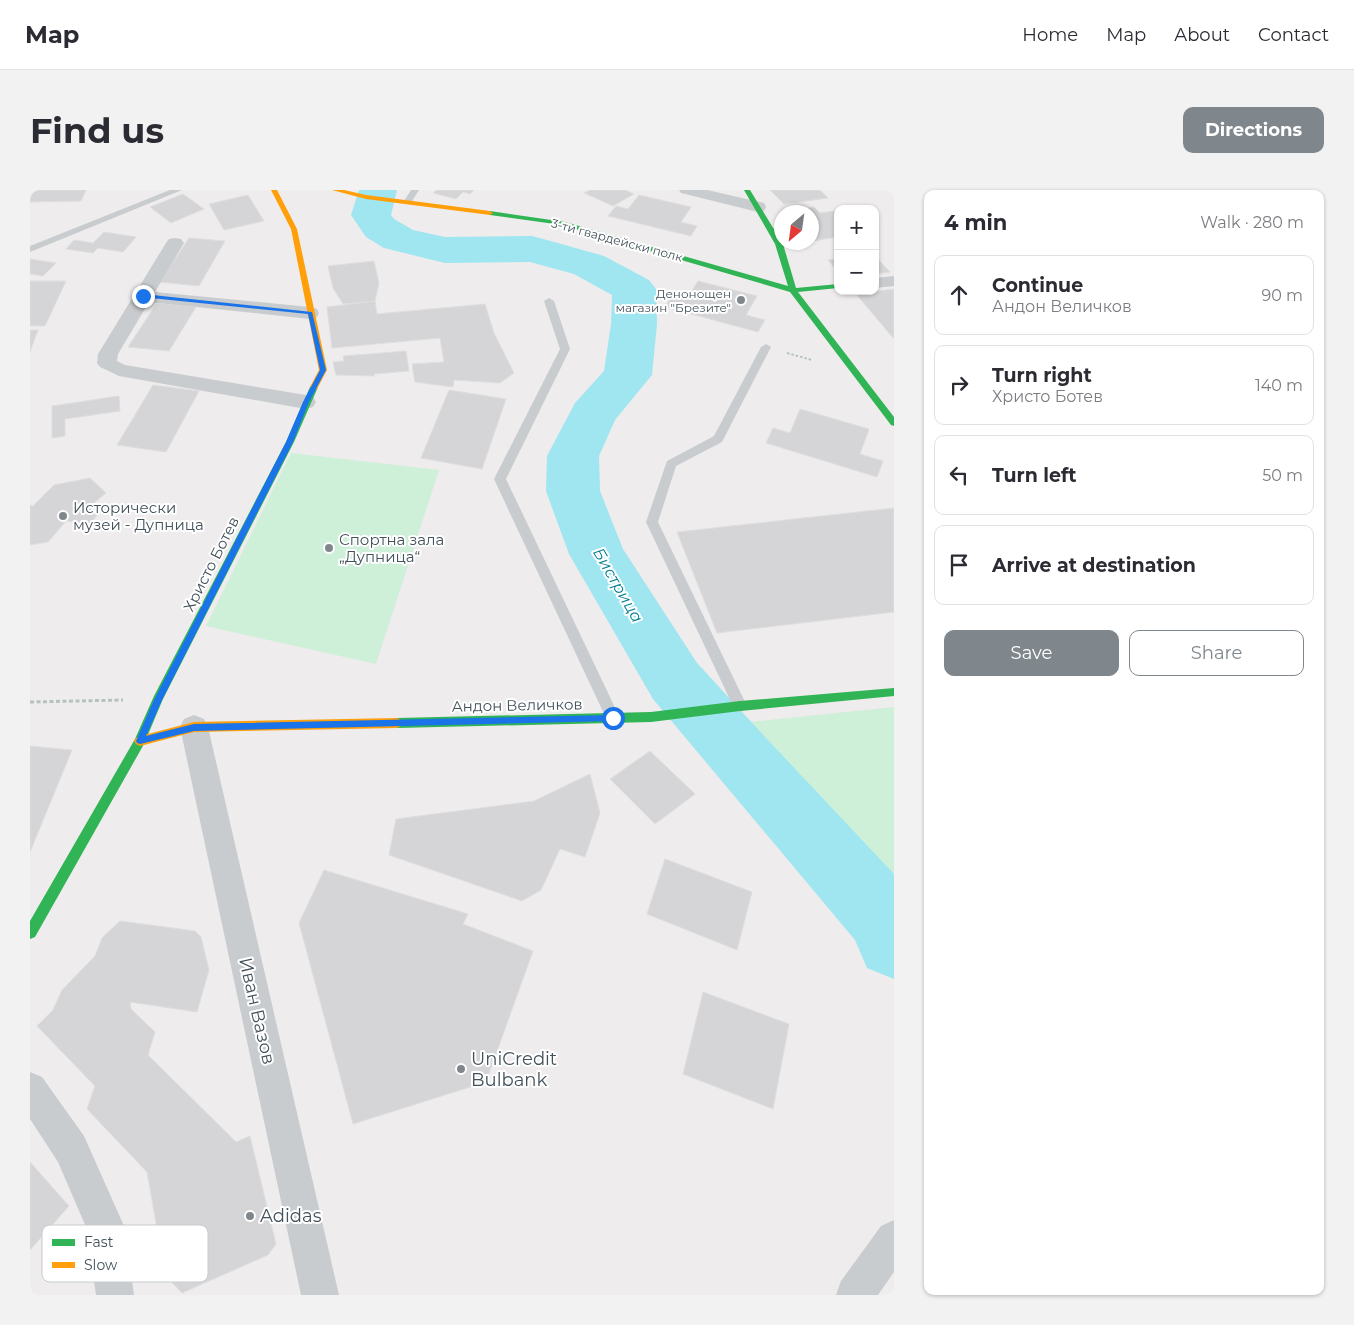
<!DOCTYPE html>
<meta charset="utf-8">
<style>
:root{--surface:#fff;--page:#f2f2f3;--text:#2b2b33;--muted:#7c7c81;--line:#e1e1e2;--accent:#7f878d}
body{margin:0;font-family:Montserrat,sans-serif;background:var(--page);color:var(--text)}
.controls{position:absolute;right:15px;top:15px;display:grid;overflow:hidden;border-radius:10px;box-shadow:0 1px 4px #0004}
.controls button{width:45px;height:45px;display:grid;place-items:center;padding:0;border:0;border-bottom:1px solid var(--line);background:var(--surface);color:var(--text);font:25px sans-serif}
.compass{position:absolute;left:744px;top:15px;width:45px;height:45px;border-radius:50%;background:var(--surface);box-shadow:0 1px 4px #0004;rotate:209deg}
.stop{position:absolute;width:15px;height:15px;margin:-11px;border:4px solid #1a73e8;border-radius:50%;background:#fff}
.stop.end{background:#1a73e8;border-color:#fff;box-shadow:0 1px 5px #0008}
.list{margin:0;padding:0;list-style:none}
h2{display:flex;justify-content:space-between;align-items:center;height:65px;margin:0;padding:0 20px;font-size:21px}
h2 small{font-size:16px;font-weight:400;color:var(--muted)}
.list li{display:grid;grid-template-columns:32px 1fr auto;gap:15px;align-items:center;box-sizing:border-box;height:80px;margin:0 10px 10px;padding:0 10px;border:1px solid var(--line);border-radius:10px}
.list b{display:block;font-size:19px;white-space:nowrap}
.list p{margin:0;font-size:16px;white-space:nowrap;color:var(--muted)}
.list em{font-size:16px;font-style:normal;color:var(--muted)}
.actions{display:flex;gap:10px;padding:15px 20px}
.actions a{flex:1;padding:11px 0;border:1px solid var(--accent);border-radius:10px;text-align:center;font-size:18px;color:var(--accent)}
.actions .main{background:var(--accent);color:#fff}
.icon{flex:none;width:28px;height:28px;fill:none;stroke:currentColor;stroke-width:2;stroke-linecap:round;stroke-linejoin:round}
.map{position:relative;flex:none;width:864px;height:1105px;overflow:hidden;border-radius:10px}
header{display:flex;align-items:center;gap:30px;box-sizing:border-box;height:70px;padding:0 25px;background:var(--surface);border-bottom:1px solid var(--line)}
header strong{font-size:24px}
nav{display:flex;gap:28px;margin-inline-start:auto;font-size:18px}
.intro{display:flex;align-items:center;justify-content:space-between;box-sizing:border-box;height:120px;padding:0 30px}
h1{margin:0;font-size:35px}
.button{padding:12px 22px;border-radius:10px;background:var(--accent);color:#fff;font-size:18px;font-weight:700}
main{display:flex;gap:30px;padding:0 30px}
aside{flex:1;background:var(--surface);border-radius:10px;box-shadow:0 1px 4px #0004}
.map>svg:first-child{display:block}
.green{fill:#ceefd8}
.lines{fill:none;stroke-linecap:round;stroke-linejoin:round}
.river{fill:#9fe6f1;fill-rule:evenodd}
.building{fill:#d5d5d7;stroke:#dfdedf}
.path-far1{stroke:#b5c3bd;stroke-width:2;stroke-dasharray:2.5 2;stroke-linecap:butt}
.path{stroke:#b5c3bd;stroke-width:3;stroke-dasharray:4 2.5;stroke-linecap:butt}
.lane{fill:#c9ccce;fill-rule:evenodd}
.street{fill:#c9ccce;fill-rule:evenodd}
.fast{fill:#30b455;fill-rule:evenodd}
.slow{fill:#ff9f0a;fill-rule:evenodd}
.route{fill:#1a73e8}
.poi-dot{fill:#7f878d;stroke:#fff;stroke-width:2}
.labels{text-anchor:middle;dominant-baseline:central;stroke-width:4;stroke-linejoin:round;paint-order:stroke}
.far-street-label{font-size:12px;fill:#43515a;stroke:#fff}
.far-poi-label{font-size:12px;fill:#43515a;stroke:#fff;text-anchor:end}
.poi-label{font-size:15px;fill:#43515a;stroke:#fff;text-anchor:start}
.street-label{font-size:15px;fill:#43515a;stroke:#fff}
.water-label{font-size:16px;font-style:italic;fill:#037d8f;stroke:#fff}
.near-street-label{font-size:18px;fill:#43515a;stroke:#fff}
.near-poi-label{font-size:18px;fill:#43515a;stroke:#fff;text-anchor:start}
.key{fill:#fff;stroke:#c7cbce;stroke-width:1}
.key-label{font-size:14px;fill:#43515a}
</style>
<header>
<strong>Map</strong>
<nav><a>Home</a><a>Map</a><a>About</a><a>Contact</a></nav>
</header>
<div class="intro"><h1>Find us</h1><a class="button">Directions</a></div>
<main>
<div class="map">
<svg width="864" height="1105" viewBox="0 0 864 1105">
<rect width="100%" height="100%" fill="#eeecec"/>
<!-- green -->
<g class="green">
<polygon points="261,263 409,280 346,474 176,436"/>
<polygon points="864,517 864,719 853,691 782,627 700,534"/>
</g>
<g class="lines">
<!-- river -->
<polygon class="river" points="329,0 367,0 361,25 364,29 383,40 415,47 502,46 517,50 574,66 619,90 626,99 627,134 622,185 585,230 569,266 570,301 593,359 667,473 736,548 864,684 864,789 837,778 825,750 623,509 539,364 516,301 517,266 545,213 574,181 581,134 582,105 544,84 500,72 415,73 354,58 336,47 321,25"/>
</g>
<!-- building -->
<g class="building">
<polygon points="0,0 56,0 51,11 0,12"/>
<polygon points="407,0 444,0 440,4 433,2 426,9 403,3"/>
<polygon points="560,0 595,0 604,4 583,16 554,3"/>
<polygon points="740,0 790,0 798,8 754,14"/>
<polygon points="153,4 174,19 141,33 120,17"/>
<polygon points="218,5 234,31 194,40 179,14"/>
<polygon points="609,5 661,17 651,32 667,36 661,46 578,26 586,16 598,19"/>
<polygon points="784,17 790,23 804,21 808,25 808,47 782,51 782,22 755,21"/>
<polygon points="74,42 106,47 93,62 68,58 63,63 36,59 44,50 63,53"/>
<polygon points="159,48 195,51 169,96 130,92"/>
<polygon points="845,66 860,82 845,84"/>
<polygon points="0,69 26,73 13,86 0,84"/>
<polygon points="808,69 808,82 798,70"/>
<polygon points="344,71 349,93 345,111 313,114 303,98 298,76"/>
<polygon points="0,91 36,91 15,136 0,136"/>
<polygon points="668,91 727,106 716,125 735,130 728,142 635,117 642,105 657,109"/>
<polygon points="864,99 864,149 826,104"/>
<polygon points="345,111 347,124 455,114 464,143 484,183 470,193 424,190 423,197 385,192 382,174 414,172 410,148 302,158 297,117"/>
<polygon points="127,113 166,117 139,161 98,157"/>
<polygon points="0,140 8,140 0,162"/>
<polygon points="376,161 379,181 344,184 344,186 306,185 303,172 314,171 313,166"/>
<polygon points="123,195 169,201 136,262 87,255"/>
<polygon points="419,200 476,209 452,279 391,268"/>
<polygon points="89,206 90,221 35,229 35,246 22,248 22,216"/>
<polygon points="770,219 839,239 830,264 853,271 847,287 736,253 743,238 760,243"/>
<polygon points="60,288 76,303 60,316 71,320 60,334 36,331 18,352 0,355 0,315 3,316 24,295"/>
<polygon points="864,318 864,422 687,443 647,342"/>
<polygon points="0,556 42,560 0,662"/>
<polygon points="620,561 665,604 625,634 580,589"/>
<polygon points="560,584 570,623 555,667 530,659 511,700 492,711 359,665 366,629 504,611"/>
<polygon points="635,669 722,702 707,760 617,724"/>
<polygon points="294,680 438,724 433,734 503,761 456,892 323,934 269,733"/>
<polygon points="90,731 165,741 171,747 179,780 167,822 100,812 101,819 125,842 118,865 206,952 220,946 246,1054 238,1065 152,1103 135,1085 117,982 57,919 65,896 7,836 23,820 32,800 65,766 72,748"/>
<polygon points="673,802 759,834 743,919 653,884"/>
<polygon points="0,972 39,1016 0,1060"/>
</g>
<g class="lines">
<!-- path-far1 -->
<polyline class="path-far1" points="757,163 782,170"/>
<!-- path -->
<polyline class="path" points="0,512 93,510"/>
<!-- lane -->
<g class="lane">
<polygon points="140,0 152,0 0,62 0,56"/>
<polygon points="381,0 389,0 381,13 375,13 374,11"/>
<polygon points="519,108 524,111 540,159 476,289 590,528 588,532 583,534 578,532 576,528 464,289 530,159 514,111"/>
<polygon points="736,154 741,157 692,252 646,276 628,332 717,516 715,520 710,522 705,520 703,516 616,332 637,271 684,246 731,157"/>
</g>
<!-- street -->
<g class="street">
<polygon points="649,0 677,0 734,13 736,17 734,21 728,22 651,3"/>
<polygon points="145,48 151,49 154,53 125,102 280,117 287,119 289,123 287,127 280,129 119,112 88,164 87,171 95,175 276,205 283,207 286,212 283,217 276,219 89,186 70,177 67,173 68,164 136,53 139,49"/>
<polygon points="864,86 864,96 845,98 845,88"/>
<polygon points="164,525 174,529 178,537 309,1105 271,1105 150,537 154,529"/>
<polygon points="0,882 12,887 54,946 94,1036 104,1105 66,1105 56,1037 28,972 0,929"/>
<polygon points="864,1030 864,1082 848,1105 806,1105 811,1091 851,1036"/>
</g>
<!-- fast -->
<g class="fast">
<polygon points="714,0 720,0 753,54 766,98 808,94 808,98 768,102 864,227 864,236 861,235 760,102 532,35 460,25 457,23 460,21 535,32 758,96 745,54"/>
<polygon points="284,194 288,197 264,252 133,509 114,554 5,747 0,749 0,731 105,549 124,506 256,252 280,197"/>
<polygon points="864,498 864,506 710,521 621,532 367,538 363,536 361,533 363,530 367,528 621,522 710,511"/>
</g>
<!-- slow -->
<g class="slow">
<polygon points="241,0 247,0 267,39 297,180 287,199 284,200 280,197 289,180 261,39"/>
<polygon points="302,0 314,0 336,5 460,21 463,23 460,25 336,9"/>
<polygon points="367,528 371,530 373,533 371,536 367,538 164,542 110,556 106,554 104,551 106,548 110,546 164,532"/>
</g>
</g>
<!-- route -->
<polygon class="route" points="113,104 282,122 296,180 279,212 263,252 132,510 116,546 164,534 583,525 587,528 585,531 164,541 110,554 107,553 106,551 124,510 256,252 273,212 290,180 278,124 111,107"/>
<!-- markers -->
<g class="poi-dot">
<circle cx="711" cy="110" r="5"/>
<circle cx="33" cy="326" r="5"/>
<circle cx="299" cy="358" r="5"/>
<circle cx="431" cy="879" r="5"/>
<circle cx="220" cy="1026" r="5"/>
</g>
<g class="labels">
<!-- far-street labels -->
<g class="far-street-label">
<text transform="translate(587 50) rotate(15)">3-ти гвардейски полк</text>
</g>
<!-- far-poi labels -->
<g class="far-poi-label">
<text x="701" y="103">Денонощен<tspan x="701" dy="14">магазин "Брезите"</tspan></text>
</g>
<!-- poi labels -->
<g class="poi-label">
<text x="43" y="317">Исторически<tspan x="43" dy="17">музей - Дупница</tspan></text>
<text x="309" y="349">Спортна зала<tspan x="309" dy="17">„Дупница“</tspan></text>
</g>
<!-- street labels -->
<g class="street-label">
<text transform="translate(181 374) rotate(-63)">Христо Ботев</text>
<text transform="translate(487 515) rotate(-1)">Андон Величков</text>
</g>
<!-- water labels -->
<g class="water-label">
<text transform="translate(588 395) rotate(60)">Бистрица</text>
</g>
<!-- near-street labels -->
<g class="near-street-label">
<text transform="translate(227 821) rotate(77)">Иван Вазов</text>
</g>
<!-- near-poi labels -->
<g class="near-poi-label">
<text x="441" y="869">UniCredit<tspan x="441" dy="21">Bulbank</tspan></text>
<text x="230" y="1026">Adidas</text>
</g>
</g>
<!-- legend -->
<rect x="12" y="1035" width="166" height="57" rx="8" class="key"/>
<rect x="22" y="1049" width="23" height="7" fill="#30b455"/>
<rect x="22" y="1072" width="23" height="6" fill="#ff9f0a"/>
<g class="key-label">
<text x="54" y="1057">Fast</text>
<text x="54" y="1080">Slow</text>
</g>
</svg>
<div class="controls">
<button>+</button>
<button>−</button>
</div>
<svg class="compass" viewBox="-18 -18 36 36"><path d="M0-13l5 13h-10z" fill="#e53935"/><path d="M0 13l5-13h-10z" fill="#7c7c81"/></svg>
<div class="stop" style="left:583px;top:528px"></div>
<div class="stop end" style="left:113px;top:106px"></div>
</div>
<aside>
<h2>4 min<small>Walk · 280 m</small></h2>
<ul class="list">
<li><svg class="icon" aria-label="ahead" viewBox="0 0 24 24"><path d="M12 20V5M6 11l6-6 6 6"/></svg><div><b>Continue</b><p>Андон Величков</p></div><em>90 m</em></li>
<li><svg class="icon" aria-label="right" viewBox="0 0 24 24"><path d="M7 20v-9h11M14 6l5 5-5 5"/></svg><div><b>Turn right</b><p>Христо Ботев</p></div><em>140 m</em></li>
<li><svg class="icon" aria-label="left" viewBox="0 0 24 24"><path d="M17 20v-9H6M10 6l-5 5 5 5"/></svg><div><b>Turn left</b></div><em>50 m</em></li>
<li><svg class="icon" aria-label="arrive" viewBox="0 0 24 24"><path d="M6 21V4h12l-3 4 3 4H6"/></svg><div><b>Arrive at destination</b></div></li>
</ul>
<div class="actions"><a class="main">Save</a><a>Share</a></div>
</aside>
</main>
